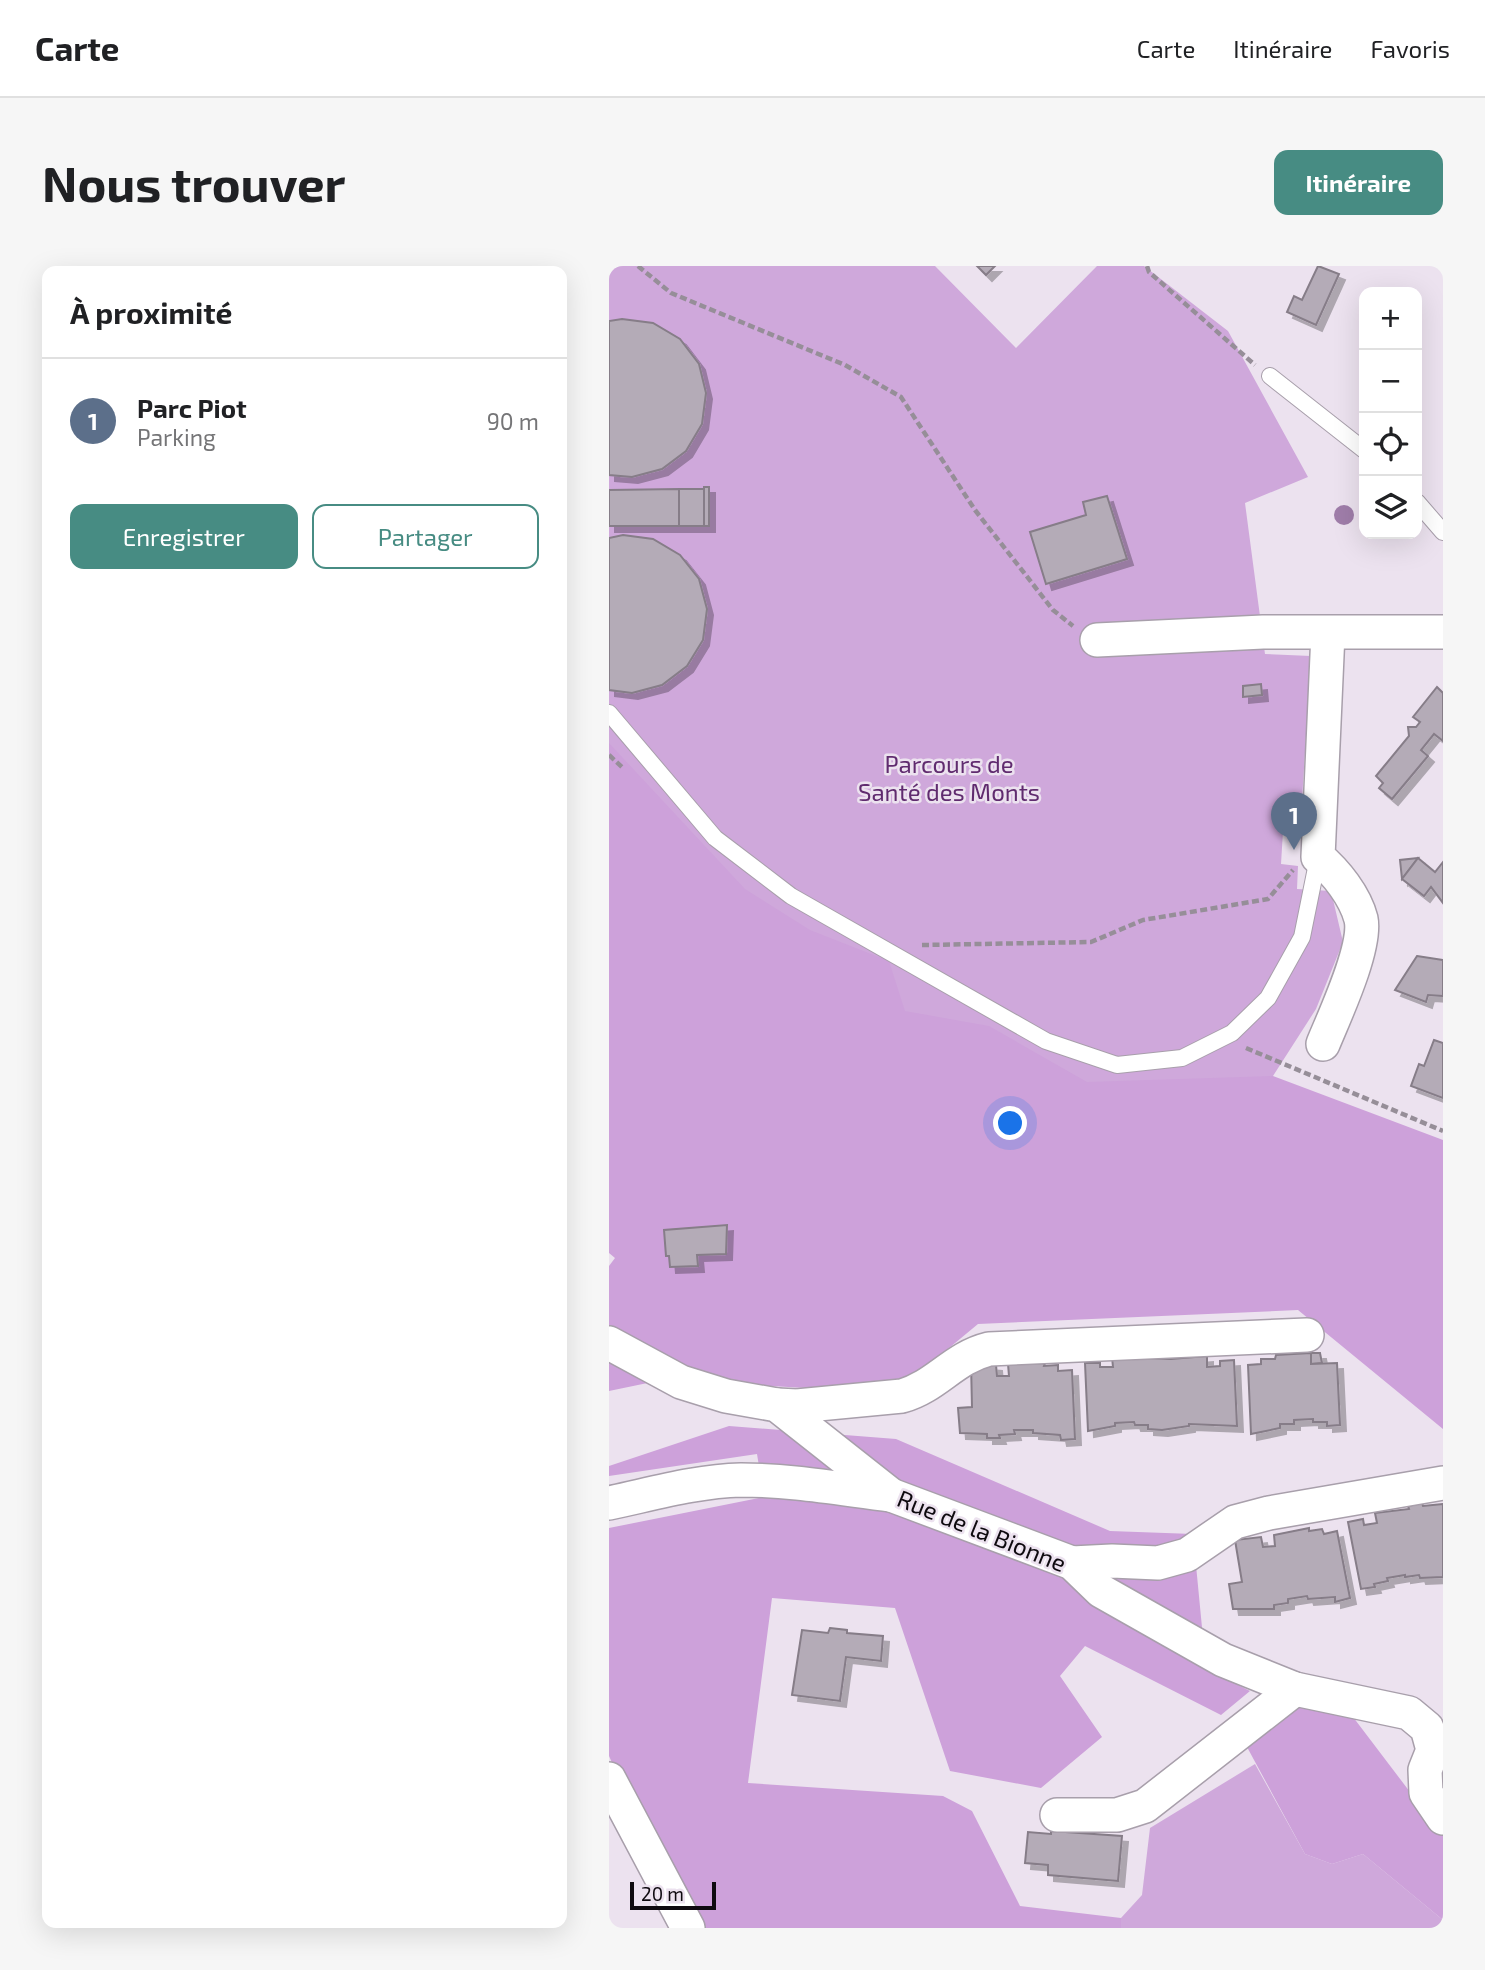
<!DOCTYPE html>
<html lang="fr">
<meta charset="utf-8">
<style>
:root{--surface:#fff;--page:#f6f6f6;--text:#202124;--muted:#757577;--line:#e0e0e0;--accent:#478c83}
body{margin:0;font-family:"Exo 2",sans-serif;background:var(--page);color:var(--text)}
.controls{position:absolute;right:21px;top:21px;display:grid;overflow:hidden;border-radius:14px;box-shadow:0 7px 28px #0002}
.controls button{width:63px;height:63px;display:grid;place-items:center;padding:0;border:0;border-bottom:2px solid var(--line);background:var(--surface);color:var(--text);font:35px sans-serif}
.scale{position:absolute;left:21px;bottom:18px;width:86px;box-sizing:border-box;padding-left:7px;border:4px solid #0e0a0f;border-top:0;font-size:19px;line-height:24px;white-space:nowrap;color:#0e0a0f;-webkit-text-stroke:5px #ece2ef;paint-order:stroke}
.you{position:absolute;left:402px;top:858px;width:24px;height:24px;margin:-18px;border:5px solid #fff;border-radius:50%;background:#1a73e8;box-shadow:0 0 0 10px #1a73e833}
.badge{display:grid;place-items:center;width:46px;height:46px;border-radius:50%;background:var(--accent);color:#fff;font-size:23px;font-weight:700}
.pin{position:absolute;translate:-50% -58px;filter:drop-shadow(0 2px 4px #0008)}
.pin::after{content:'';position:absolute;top:37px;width:24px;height:21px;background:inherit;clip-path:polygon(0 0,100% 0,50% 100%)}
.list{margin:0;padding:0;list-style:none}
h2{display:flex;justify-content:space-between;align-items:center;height:91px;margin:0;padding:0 28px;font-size:30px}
h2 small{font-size:23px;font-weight:400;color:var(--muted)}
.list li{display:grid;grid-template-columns:46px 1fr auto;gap:21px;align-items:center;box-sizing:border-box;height:126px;padding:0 28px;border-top:2px solid var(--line)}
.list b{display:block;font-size:26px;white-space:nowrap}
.list p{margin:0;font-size:23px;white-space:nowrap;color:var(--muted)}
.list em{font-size:23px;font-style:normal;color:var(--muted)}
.actions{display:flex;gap:14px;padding:21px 28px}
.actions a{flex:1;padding:16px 0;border:2px solid var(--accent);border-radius:14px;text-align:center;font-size:24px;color:var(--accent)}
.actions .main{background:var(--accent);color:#fff}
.icon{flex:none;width:38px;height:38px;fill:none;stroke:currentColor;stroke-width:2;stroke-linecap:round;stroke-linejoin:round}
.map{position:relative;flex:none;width:834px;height:1662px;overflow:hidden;border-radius:14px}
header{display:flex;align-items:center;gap:42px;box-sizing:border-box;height:98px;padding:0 35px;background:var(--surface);border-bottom:2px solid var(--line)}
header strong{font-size:33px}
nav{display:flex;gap:38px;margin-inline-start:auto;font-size:24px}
.intro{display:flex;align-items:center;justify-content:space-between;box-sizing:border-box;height:168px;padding:0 42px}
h1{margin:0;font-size:49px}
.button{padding:18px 32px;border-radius:14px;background:var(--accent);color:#fff;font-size:24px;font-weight:700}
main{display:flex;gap:42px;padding:0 42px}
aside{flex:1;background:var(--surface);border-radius:14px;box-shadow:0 7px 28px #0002}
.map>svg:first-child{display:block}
.green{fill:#cfa8db}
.forest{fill:#cda1da}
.building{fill:#b4abb7;stroke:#867d88;stroke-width:2;filter:url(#shadow)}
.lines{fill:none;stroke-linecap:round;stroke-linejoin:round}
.lane-casing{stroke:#a89fab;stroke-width:18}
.street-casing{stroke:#a89fab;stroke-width:36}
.path{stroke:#968e98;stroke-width:4.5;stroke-dasharray:7 3.5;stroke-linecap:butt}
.lane{stroke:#fff;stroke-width:16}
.street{stroke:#fff;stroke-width:33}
.tree{fill:#9f7da9}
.labels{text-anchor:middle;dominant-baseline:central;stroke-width:5;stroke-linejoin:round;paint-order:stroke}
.park-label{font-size:24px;fill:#602b6f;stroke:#ece2ef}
.street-label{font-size:24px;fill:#0e0a0f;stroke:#ece2ef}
</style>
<header>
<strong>Carte</strong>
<nav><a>Carte</a><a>Itinéraire</a><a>Favoris</a></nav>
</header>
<div class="intro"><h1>Nous trouver</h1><a class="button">Itinéraire</a></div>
<main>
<aside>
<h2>À proximité<small></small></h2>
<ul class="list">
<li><span class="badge" style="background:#5c6f8a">1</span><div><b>Parc Piot</b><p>Parking</p></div><em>90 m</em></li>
</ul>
<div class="actions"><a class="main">Enregistrer</a><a>Partager</a></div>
</aside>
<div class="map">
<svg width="834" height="1662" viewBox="0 0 834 1662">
<defs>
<filter id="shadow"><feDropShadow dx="6" dy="6" stdDeviation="0" flood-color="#0004"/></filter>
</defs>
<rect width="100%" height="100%" fill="#ece2ef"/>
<!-- green -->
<g class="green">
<polygon points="0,0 326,0 407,82 488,0 535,0 619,65 699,211 636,237 656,388 702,390 691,566 674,565 672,598 689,600 688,623 722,625 734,676 707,743 664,810 221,960 0,714"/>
<polygon points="646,1498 696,1588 723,1598 754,1588 834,1654 834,1662 512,1662 512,1652 533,1629 541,1562"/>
</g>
<!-- forest -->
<g class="forest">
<polygon points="0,477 136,623 201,664 280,695 296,745 380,760 478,816 664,810 834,874 834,1163 689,1044 369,1058 299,1116 197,1122 53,1114 0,1125 0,1000 6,992 0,987"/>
<polygon points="120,1160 287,1173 501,1265 584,1268 597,1403 641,1425 612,1449 476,1380 451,1410 493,1471 432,1522 341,1505 286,1342 163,1332 139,1517 334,1530 363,1545 411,1640 512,1652 512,1662 96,1662 18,1530 0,1490 0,1262 155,1231 148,1188 0,1210 0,1200"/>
<polygon points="689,1439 741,1447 823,1555 834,1565 834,1654 754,1588 723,1598 696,1588 638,1481"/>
</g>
<!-- building -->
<g class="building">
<polygon points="368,0 386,0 377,9"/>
<polygon points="709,0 730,8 707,59 678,46 685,30 693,34"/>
<polygon points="13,53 44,57 71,73 90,98 97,127 93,158 77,185 53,203 23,211 0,209 0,55"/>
<rect x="95" y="221" width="5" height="39"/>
<rect x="70" y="223" width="25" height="37"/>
<polygon points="70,223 70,260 0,260 0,224"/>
<polygon points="498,230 518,293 437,318 421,266 477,249 474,236"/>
<polygon points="14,269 44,273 71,289 90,313 98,343 94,374 78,400 53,419 23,427 0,424 0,272"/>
<polygon points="652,418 653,429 634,431 634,420"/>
<polygon points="828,421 834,427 834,475 825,468 812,484 819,490 783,533 770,522 774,517 767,510 800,470 799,461 807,461 811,456 804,451"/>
<polygon points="809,592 793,613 791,594"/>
<polygon points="809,592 826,606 834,596 834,637 822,621 815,630 793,613"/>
<polygon points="808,690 834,694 834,730 819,729 817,736 786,724"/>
<polygon points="825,774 834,777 834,832 802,820 810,798 815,800"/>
<polygon points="118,959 117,988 88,989 89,1000 61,1001 60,990 57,990 55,964"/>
<polygon points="702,1087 711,1087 713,1097 702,1098"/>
<polygon points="702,1087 702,1098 728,1097 731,1159 718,1160 718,1156 704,1156 704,1153 685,1154 685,1158 671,1158 671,1162 642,1168 639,1099 652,1098 652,1093 666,1093 667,1089"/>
<polygon points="598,1090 598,1101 611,1100 611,1095 625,1094 628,1160 580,1158 580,1160 553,1164 539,1163 539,1159 526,1159 525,1156 506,1157 506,1160 479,1165 476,1097 491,1097 491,1101 504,1101 503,1091 562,1093"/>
<polygon points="362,1097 387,1099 388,1110 400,1110 399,1098 436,1097 435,1100 449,1099 449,1105 463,1104 466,1173 452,1174 451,1169 424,1167 424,1164 405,1164 406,1168 390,1169 391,1172 378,1172 378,1168 351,1167 349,1142 363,1141"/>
<polygon points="813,1237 814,1240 834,1238 834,1311 811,1312 810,1309 796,1311 796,1309 778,1312 779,1315 765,1318 766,1321 752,1323 739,1256 754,1253 755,1259 768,1257 766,1247 800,1243 799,1240"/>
<polygon points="700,1262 700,1265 713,1263 715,1268 728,1265 741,1332 726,1336 726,1331 699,1333 698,1330 679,1333 679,1337 665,1339 665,1343 624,1343 620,1318 633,1316 626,1274 652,1271 654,1281 666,1280 665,1269"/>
<polygon points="221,1362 238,1364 238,1367 274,1370 272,1395 237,1391 231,1435 183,1429 193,1364 219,1367"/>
<polygon points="442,1565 513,1570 509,1615 439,1609 439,1599 416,1597 419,1566 442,1568"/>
</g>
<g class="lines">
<defs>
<g id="lane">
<polyline points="661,110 755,184"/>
<polyline points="808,236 834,266"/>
<polyline points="0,447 106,572 182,630 437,775 508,799 573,792 623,767 659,732 693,671 709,592"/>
</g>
<g id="street">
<polyline points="488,374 654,366 834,366"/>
<path d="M714 778C725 751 758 681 752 653 746 630 727 606 709 591L719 367"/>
<polyline points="0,1077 72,1116 117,1130 168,1139 282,1229 463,1297 492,1325 614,1394 686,1423 800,1447 818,1462 824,1484 816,1504 817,1527 834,1552"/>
<path d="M168 1139 188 1140 293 1130C328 1120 344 1092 380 1083L698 1069"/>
<path d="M0 1237C43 1228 88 1215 132 1214 182 1214 232 1223 282 1229"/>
<polyline points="463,1297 503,1295 549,1297 578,1289 626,1256 660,1247 834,1217"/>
<polyline points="0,1513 79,1662"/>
<polyline points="448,1549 508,1549 536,1540 686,1423"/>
</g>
</defs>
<!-- lane casing -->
<use href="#lane" class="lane-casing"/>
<!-- street casing -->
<use href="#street" class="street-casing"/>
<!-- path -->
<g class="path">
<polyline points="29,0 62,27 236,99 292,131 366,244 444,344 464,360"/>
<polyline points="538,0 540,6 646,99"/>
<polyline points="0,489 15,503"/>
<polyline points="313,679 482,676 534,654 659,633 684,604"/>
<polyline points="637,782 834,865"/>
</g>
<!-- lane -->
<use href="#lane" class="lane"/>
<!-- street -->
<use href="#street" class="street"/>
</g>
<!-- trees -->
<circle class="tree" cx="735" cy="249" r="10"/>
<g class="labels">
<!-- park labels -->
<g class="park-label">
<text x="340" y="497">Parcours de<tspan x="340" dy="28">Santé des Monts</tspan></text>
</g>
<!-- street labels -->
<g class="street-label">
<text transform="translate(373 1264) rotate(22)">Rue de la Bionne</text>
</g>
</g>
</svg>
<div class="controls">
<button>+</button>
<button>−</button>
<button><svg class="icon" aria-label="locate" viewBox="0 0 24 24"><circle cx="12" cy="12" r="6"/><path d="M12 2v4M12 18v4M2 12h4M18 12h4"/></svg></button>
<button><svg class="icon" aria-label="layers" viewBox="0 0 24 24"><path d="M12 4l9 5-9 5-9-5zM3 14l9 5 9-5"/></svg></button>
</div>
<div class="scale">20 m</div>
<div class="you"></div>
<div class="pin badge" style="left:685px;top:584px;background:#5c6f8a">1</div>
</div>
</main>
